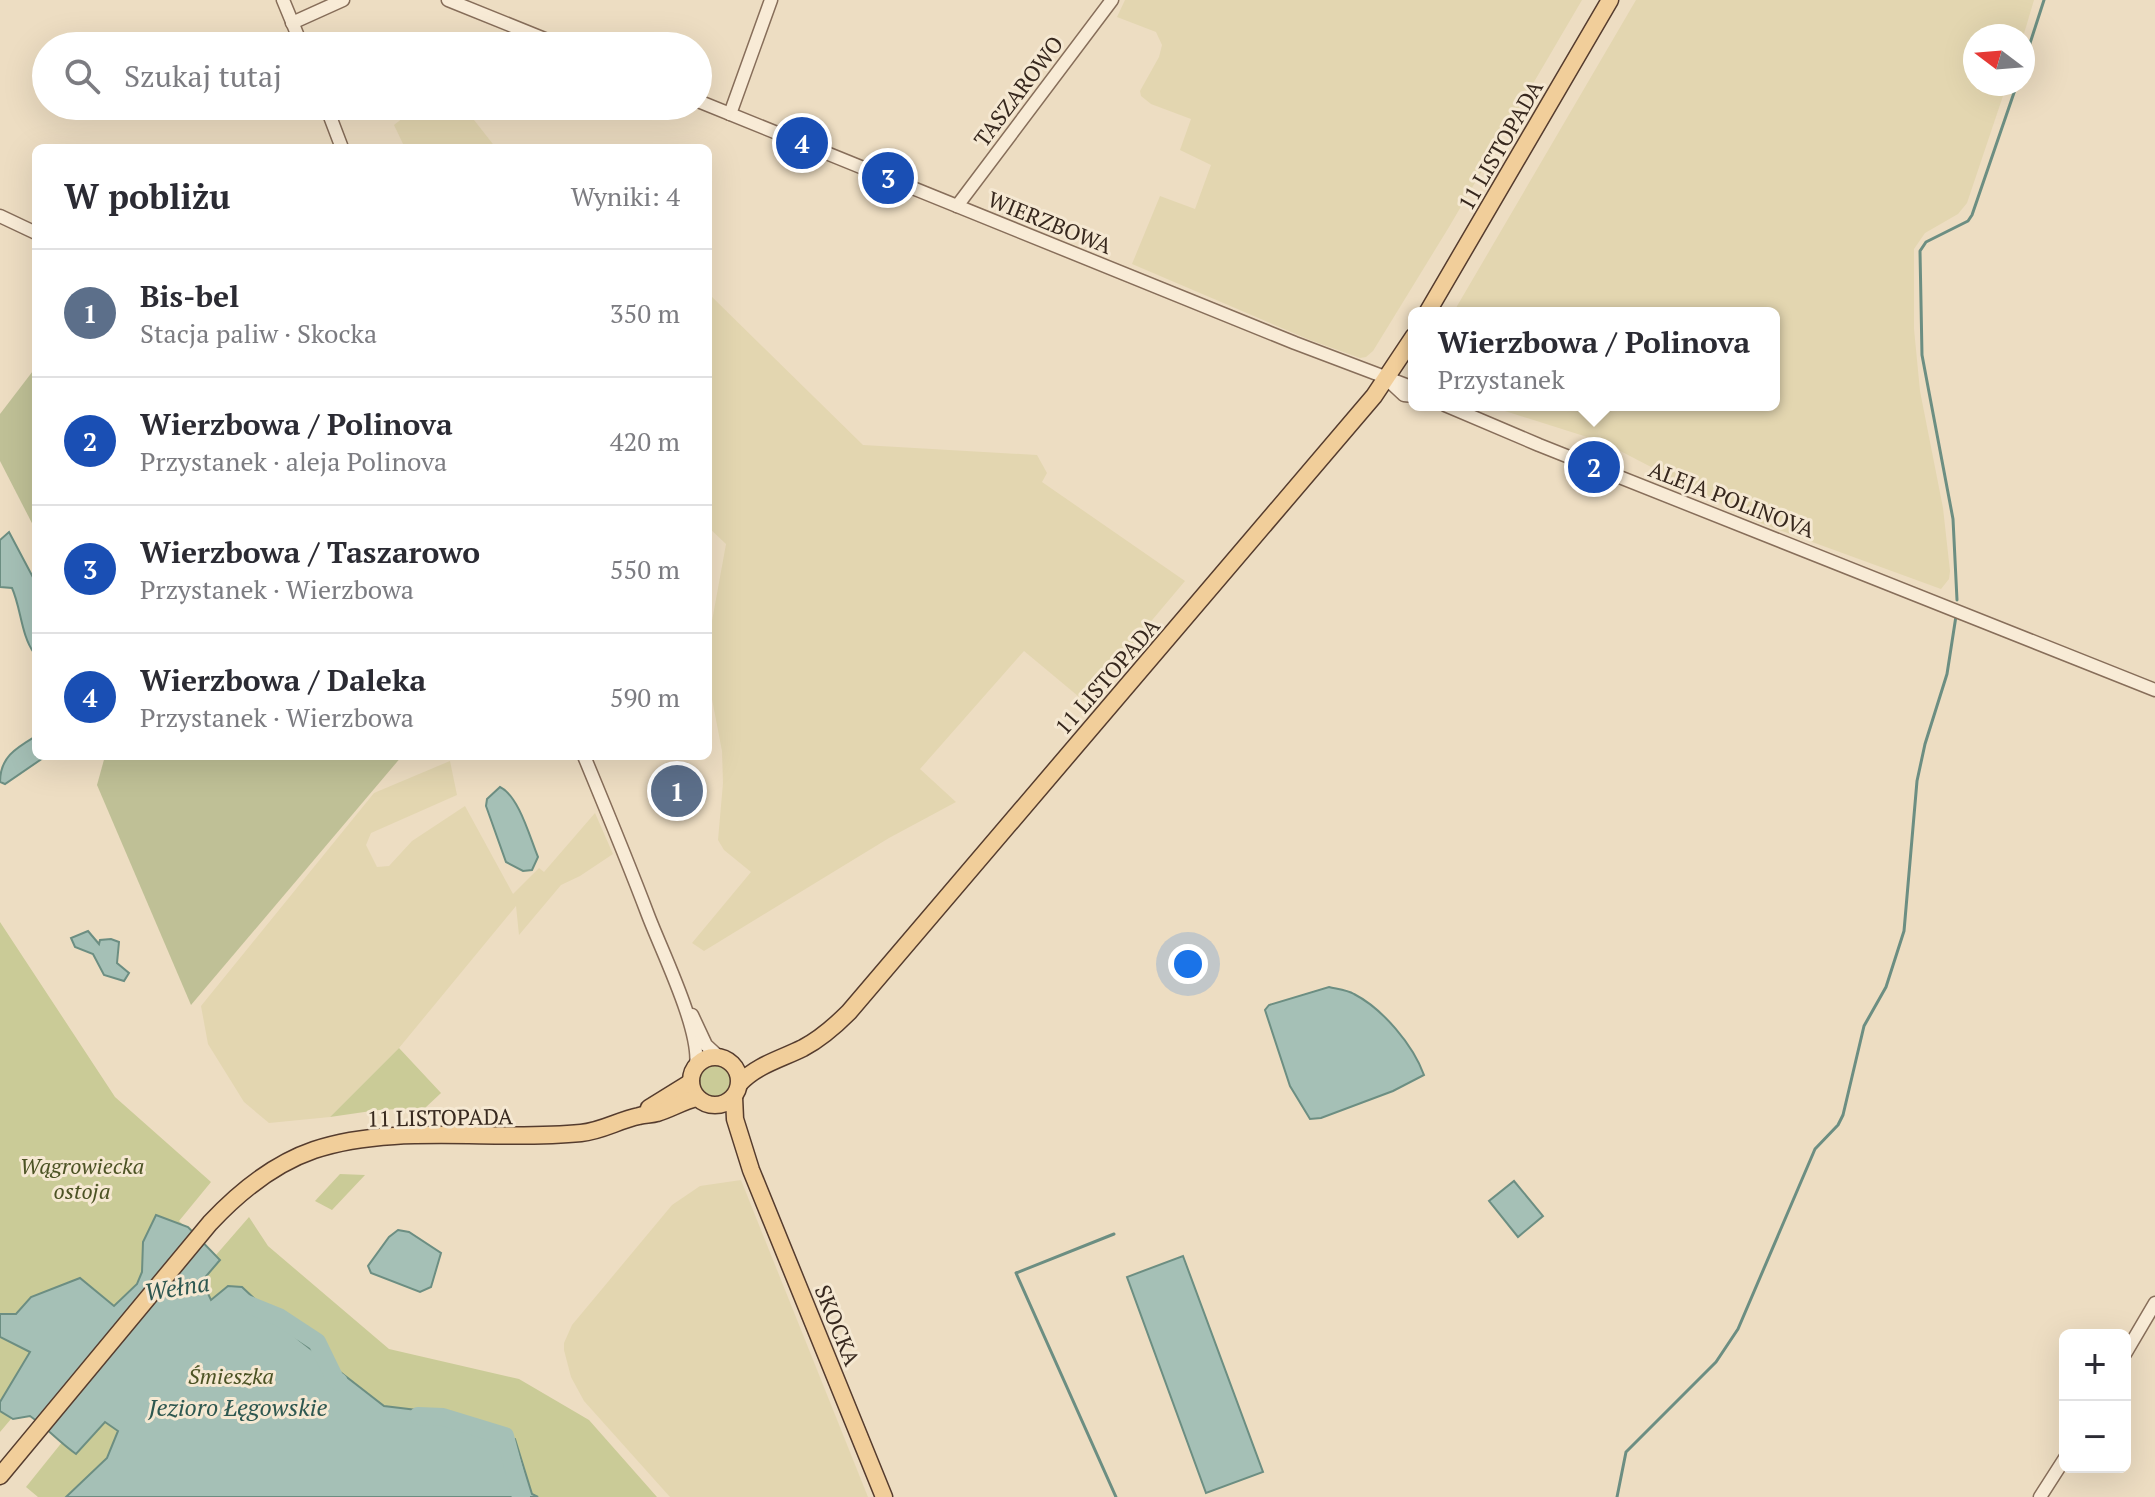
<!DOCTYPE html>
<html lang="pl">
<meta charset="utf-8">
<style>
:root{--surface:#fff;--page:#f7f7f7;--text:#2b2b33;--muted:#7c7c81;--line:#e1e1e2;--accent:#1a73e8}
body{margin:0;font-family:"PT Serif",serif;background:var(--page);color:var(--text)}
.controls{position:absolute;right:24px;bottom:24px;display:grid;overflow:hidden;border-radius:12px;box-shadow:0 8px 32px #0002}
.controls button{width:72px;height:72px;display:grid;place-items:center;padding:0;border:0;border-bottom:2px solid var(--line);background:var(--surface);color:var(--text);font:40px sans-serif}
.compass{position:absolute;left:1963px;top:24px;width:72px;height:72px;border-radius:50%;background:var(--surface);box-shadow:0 8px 32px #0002;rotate:286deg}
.you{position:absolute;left:1188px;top:964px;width:28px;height:28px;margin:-20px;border:6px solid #fff;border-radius:50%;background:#1a73e8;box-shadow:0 0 0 12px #1a73e833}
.badge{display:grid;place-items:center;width:52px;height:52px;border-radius:50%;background:var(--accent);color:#fff;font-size:26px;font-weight:700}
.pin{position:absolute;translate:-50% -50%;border:4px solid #fff;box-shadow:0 2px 8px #0006}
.popup{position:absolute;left:1408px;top:307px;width:372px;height:104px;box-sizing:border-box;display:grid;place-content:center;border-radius:12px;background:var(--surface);filter:drop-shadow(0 2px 6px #0005);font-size:26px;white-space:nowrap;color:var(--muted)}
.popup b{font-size:30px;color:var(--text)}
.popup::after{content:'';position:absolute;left:50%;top:100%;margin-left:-16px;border:16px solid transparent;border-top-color:var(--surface)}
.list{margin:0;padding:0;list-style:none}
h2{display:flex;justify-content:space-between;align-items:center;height:104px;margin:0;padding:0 32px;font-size:34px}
h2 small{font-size:26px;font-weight:400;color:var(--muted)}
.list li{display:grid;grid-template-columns:52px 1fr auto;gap:24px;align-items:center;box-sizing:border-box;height:128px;padding:0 32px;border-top:2px solid var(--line)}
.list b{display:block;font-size:30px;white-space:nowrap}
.list p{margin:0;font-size:26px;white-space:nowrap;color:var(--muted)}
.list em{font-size:26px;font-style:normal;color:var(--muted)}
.icon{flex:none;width:44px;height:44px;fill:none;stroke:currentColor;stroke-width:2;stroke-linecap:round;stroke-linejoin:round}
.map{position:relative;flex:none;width:2155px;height:1497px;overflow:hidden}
.search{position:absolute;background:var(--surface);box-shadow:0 8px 32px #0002;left:32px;top:32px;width:680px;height:88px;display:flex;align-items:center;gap:20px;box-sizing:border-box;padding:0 28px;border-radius:44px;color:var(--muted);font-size:30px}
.panel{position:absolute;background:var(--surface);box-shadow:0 8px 32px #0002;left:32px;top:144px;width:680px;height:616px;border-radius:12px}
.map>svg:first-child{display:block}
.farmland{fill:#e3d6b0}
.green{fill:#cacb97}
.cemetery{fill:#bfc096}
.water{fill:#a5c0b6;stroke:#6c8e82;stroke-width:2}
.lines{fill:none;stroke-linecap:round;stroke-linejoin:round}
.stream{stroke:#6c8e82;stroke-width:3}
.river{stroke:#a5c0b6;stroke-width:18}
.minor-casing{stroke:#876e5a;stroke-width:15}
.major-casing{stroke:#553c2e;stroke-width:19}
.minor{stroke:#f8ebd6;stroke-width:12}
.major{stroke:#f1ce9a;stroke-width:16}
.labels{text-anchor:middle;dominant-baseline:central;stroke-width:6;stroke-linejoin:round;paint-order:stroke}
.street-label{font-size:22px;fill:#37281e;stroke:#f5e8d2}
.park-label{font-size:22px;font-style:italic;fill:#4c5324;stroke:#f5e8d2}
.water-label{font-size:24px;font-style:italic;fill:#2d5750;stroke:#f5e8d2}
</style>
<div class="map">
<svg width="2155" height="1497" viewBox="0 0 2155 1497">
<rect width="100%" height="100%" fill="#edddc2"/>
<!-- farmland -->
<g class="farmland">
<polygon points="1125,0 1582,0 1449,227 1373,351 1366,357 1360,358 1310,340 1132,264 1160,196 1195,209 1211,165 1180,150 1191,119 1151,104 1141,96 1140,91 1159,57 1162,45 1156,32 1117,17"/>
<polygon points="1636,0 2034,0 2023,37 1975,36 1975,84 2007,84 1967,203 1958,214 1925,233 1914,249 1914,329 1920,391 1943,508 1950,571 1949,579 1941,589 1755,521 1603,442 1486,405 1774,405 1774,313 1453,313"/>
<polygon points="418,106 463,106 496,148 405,148 394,125"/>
<polygon points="708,293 863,445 1037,455 1047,473 1042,482 1185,581 1084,701 1024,651 920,769 956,802 889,838 704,951 692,943 751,872 724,850 718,840 723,783 722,751 711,694 708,643 726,544 708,527"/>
<polygon points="450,761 457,795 371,833 366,845 377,867 389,866 412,841 465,806 513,894 539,868 544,872 595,813 613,854 580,876 561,885 519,935 516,906 399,1048 330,1117 269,1123 244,1102 208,1044 201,1006 374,793"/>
<polygon points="741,1180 868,1497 670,1497 584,1401 571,1377 564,1350 564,1343 572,1325 672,1205 700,1186"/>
</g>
<!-- green -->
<g class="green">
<polygon points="0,922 115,1097 211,1182 179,1221 216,1255 249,1217 268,1246 389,1349 519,1379 589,1420 657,1497 38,1497 26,1487 63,1441 22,1406 0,1432"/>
<polygon points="399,1048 441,1093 425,1108 378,1110 330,1117"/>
<circle cx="715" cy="1081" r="18"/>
<polygon points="340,1174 365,1175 332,1210 315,1201"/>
</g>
<!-- cemetery -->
<g class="cemetery">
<polygon points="36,367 36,531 0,461 0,414"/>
<polygon points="105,756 402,756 191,1005 97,785"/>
</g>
<!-- water -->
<g class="water">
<path d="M9 532 36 583V652L34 653C21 635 21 608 12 588L0 587V540Z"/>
<path d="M36 736V756H46L5 784 0 782C0 757 16 748 36 736Z"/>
<path d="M500 787C519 796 530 838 538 857L532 870 523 871 506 862 486 806 487 799Z"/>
<polygon points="88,931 99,944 100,940 111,939 119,942 117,963 129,973 124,981 104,975 93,954 75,947 71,938"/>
<path d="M1329 987C1337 989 1347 990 1354 994 1383 1009 1413 1045 1424 1075L1393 1091 1321 1118 1310 1119 1290 1086 1265 1010 1269 1005Z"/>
<polygon points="1514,1181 1543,1216 1518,1237 1489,1201"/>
<path d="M156 1215 188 1227 220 1260 202 1281 211 1300 228 1286 242 1287 299 1340 384 1406 417 1410 515 1439 532 1494 538 1497H66L107 1458 118 1431 105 1422 76 1454C59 1442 47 1428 30 1416L13 1419 0 1411V1402L30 1352 0 1337V1314H16L31 1297 80 1278 114 1306 137 1284 142 1272 143 1242Z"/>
<polygon points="398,1230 409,1232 441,1253 431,1287 420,1292 371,1273 368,1266 389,1237"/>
<polygon points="1183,1256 1263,1472 1206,1493 1127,1277"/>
</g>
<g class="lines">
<!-- stream -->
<g class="stream">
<polyline points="2023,65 2044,0"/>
<polyline points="1957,600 1953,519 1922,355 1920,251 1926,242 1968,221 1972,215 2017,84"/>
<polyline points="1114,1234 1016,1273 1116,1497"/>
<polyline points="1617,1497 1626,1452 1716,1362 1738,1329 1815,1149 1838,1125 1843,1115 1864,1026 1886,987 1904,931 1917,781 1925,744 1947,674 1956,616"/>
</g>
<!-- river -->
<g class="river">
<polyline points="247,1304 279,1317 317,1342 335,1379 339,1382"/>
<polyline points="418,1416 443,1417 505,1436 521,1497"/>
</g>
<defs>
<g id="minor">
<polyline points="283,0 302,46"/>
<polyline points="448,0 562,46"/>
<polyline points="292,23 343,0"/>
<polyline points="698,101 1295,343 1414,388"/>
<polyline points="326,106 342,148"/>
<polyline points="730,114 771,0"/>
<polyline points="957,206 1112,0"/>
<polyline points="0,216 36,233"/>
<polyline points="1389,381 1404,395 1414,396"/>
<polyline points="1445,405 1539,445 2155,690"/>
<path d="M584 756C606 809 628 862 648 915 662 952 701 1030 696 1066"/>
<polyline points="692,1015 706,1045 719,1057"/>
<polyline points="2125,1354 2155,1303"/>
<polyline points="2040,1497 2065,1458"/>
</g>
<g id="major">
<polyline points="1427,313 1610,0"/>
<circle cx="715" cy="1081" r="24"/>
<path d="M740 1083C757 1065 781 1059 803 1048 820 1039 835 1026 849 1012L1374 396 1414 336"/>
<polyline points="734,1097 735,1119 751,1170 884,1497"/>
<polyline points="649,1108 691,1082"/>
<path d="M0 1476 210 1223C239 1192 273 1164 314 1150 394 1123 496 1142 581 1133 602 1131 619 1120 639 1116 645 1114 651 1115 657 1113 671 1109 683 1101 697 1098"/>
</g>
</defs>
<!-- minor casing -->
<use href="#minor" class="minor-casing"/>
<!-- major casing -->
<use href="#major" class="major-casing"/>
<!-- minor -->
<use href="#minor" class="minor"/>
<!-- major -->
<use href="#major" class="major"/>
</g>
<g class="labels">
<!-- street labels -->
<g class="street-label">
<text transform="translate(1018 91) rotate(-53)">TASZAROWO</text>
<text transform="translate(1500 145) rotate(-60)">11 LISTOPADA</text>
<text transform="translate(1050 222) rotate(22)">WIERZBOWA</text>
<text transform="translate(1732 499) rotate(21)">ALEJA POLINOVA</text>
<text transform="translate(1107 676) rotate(-49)">11 LISTOPADA</text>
<text transform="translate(440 1117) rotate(-1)">11 LISTOPADA</text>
<text transform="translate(838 1325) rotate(68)">SKOCKA</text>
</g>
<!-- park labels -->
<g class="park-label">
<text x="82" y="1165">Wągrowiecka<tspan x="82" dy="25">ostoja</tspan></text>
<text x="231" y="1375">Śmieszka</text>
</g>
<!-- water labels -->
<g class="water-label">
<text transform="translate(177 1287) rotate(-9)">Wełna</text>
<text x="238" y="1407">Jezioro Łęgowskie</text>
</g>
</g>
</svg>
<div class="controls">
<button>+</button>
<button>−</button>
</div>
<svg class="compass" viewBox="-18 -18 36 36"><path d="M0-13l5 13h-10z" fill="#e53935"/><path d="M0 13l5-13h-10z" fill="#7c7c81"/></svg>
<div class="you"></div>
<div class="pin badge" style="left:677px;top:791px;background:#5c6f8a">1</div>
<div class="pin badge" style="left:1594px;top:467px;background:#1a4fb4">2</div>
<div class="popup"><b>Wierzbowa / Polinova</b>Przystanek</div>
<div class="pin badge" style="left:888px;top:178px;background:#1a4fb4">3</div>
<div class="pin badge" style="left:802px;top:143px;background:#1a4fb4">4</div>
<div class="search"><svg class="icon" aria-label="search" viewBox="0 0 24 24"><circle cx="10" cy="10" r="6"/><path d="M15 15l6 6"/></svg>Szukaj tutaj</div>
<section class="panel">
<h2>W pobliżu<small>Wyniki: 4</small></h2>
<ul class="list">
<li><span class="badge" style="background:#5c6f8a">1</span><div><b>Bis-bel</b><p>Stacja paliw · Skocka</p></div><em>350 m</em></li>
<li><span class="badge" style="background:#1a4fb4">2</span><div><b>Wierzbowa / Polinova</b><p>Przystanek · aleja Polinova</p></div><em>420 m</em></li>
<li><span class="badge" style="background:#1a4fb4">3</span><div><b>Wierzbowa / Taszarowo</b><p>Przystanek · Wierzbowa</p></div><em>550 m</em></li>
<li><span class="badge" style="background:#1a4fb4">4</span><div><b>Wierzbowa / Daleka</b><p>Przystanek · Wierzbowa</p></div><em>590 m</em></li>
</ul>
</section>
</div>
